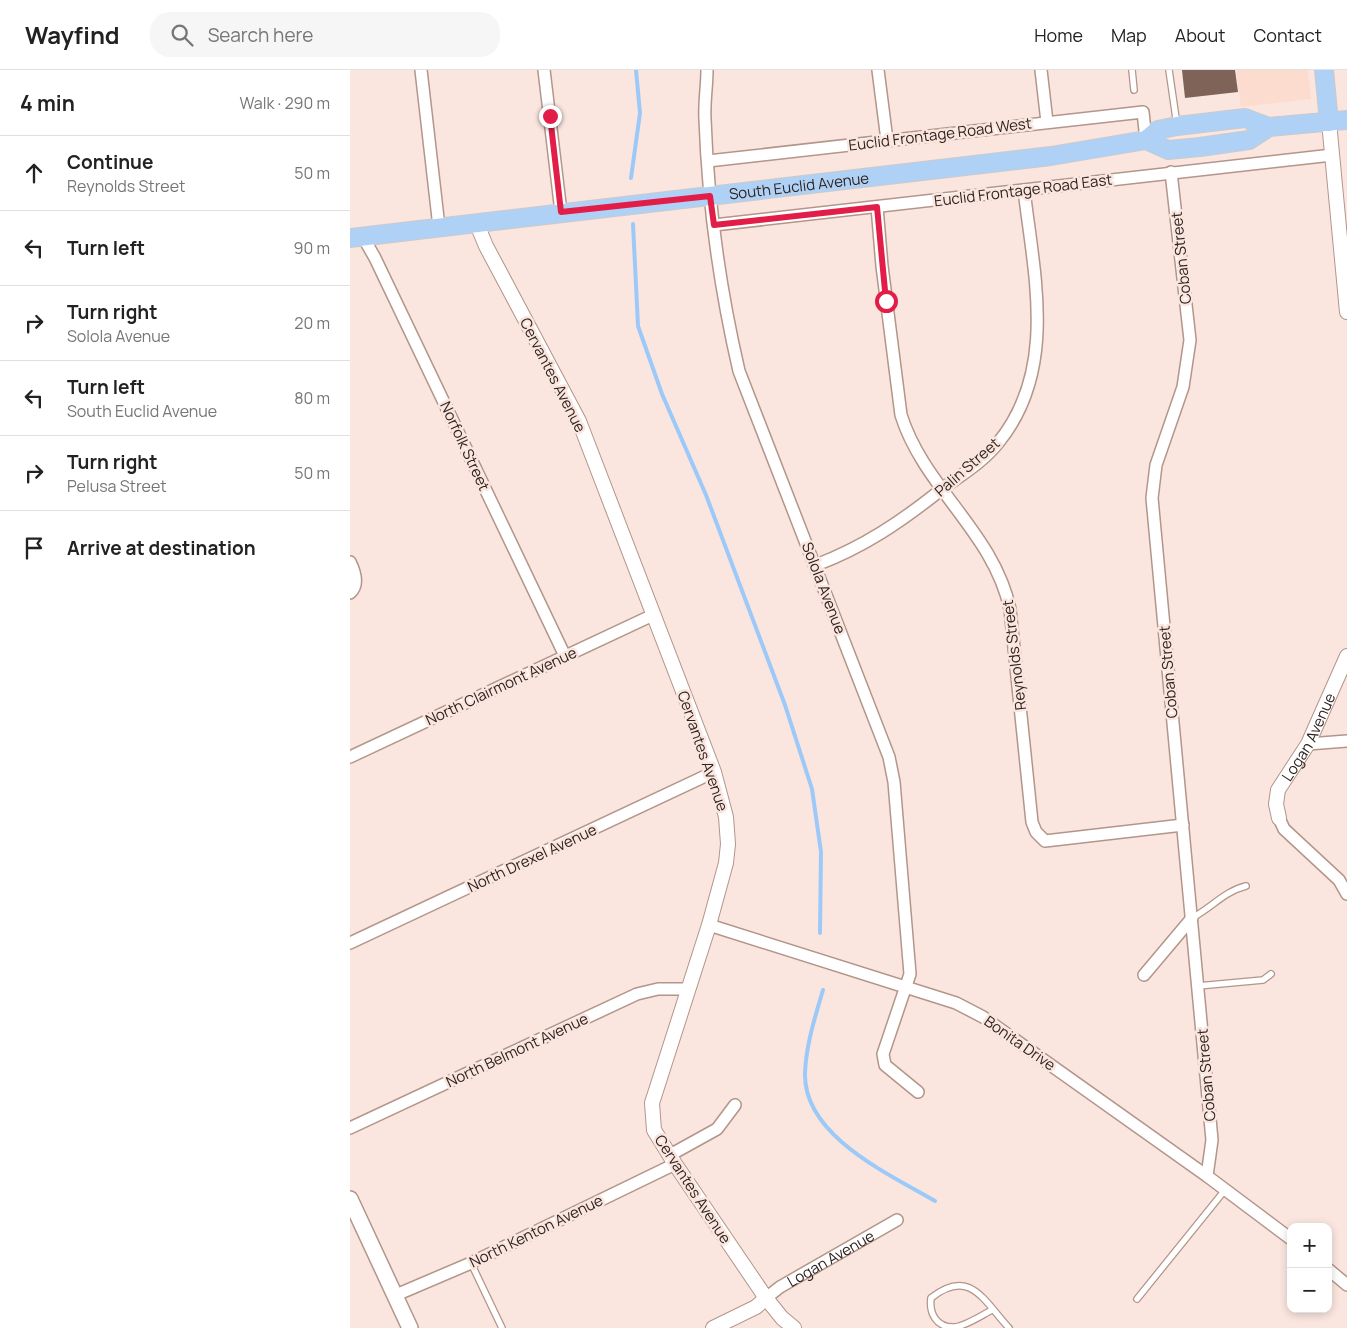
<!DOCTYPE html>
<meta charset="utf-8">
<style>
:root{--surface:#fff;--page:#f6f6f6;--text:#222;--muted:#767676;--line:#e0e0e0}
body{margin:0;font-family:Manrope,sans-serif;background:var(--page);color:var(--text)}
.controls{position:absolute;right:15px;bottom:15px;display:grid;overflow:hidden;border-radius:10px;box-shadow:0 2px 8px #0003}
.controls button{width:45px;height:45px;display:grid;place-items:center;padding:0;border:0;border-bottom:1px solid var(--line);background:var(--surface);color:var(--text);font:25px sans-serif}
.stop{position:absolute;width:15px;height:15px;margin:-11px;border:4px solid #e11d48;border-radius:50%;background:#fff}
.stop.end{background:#e11d48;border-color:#fff;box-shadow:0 1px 5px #0008}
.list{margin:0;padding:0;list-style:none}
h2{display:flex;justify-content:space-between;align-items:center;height:65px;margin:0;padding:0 20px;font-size:21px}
h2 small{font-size:16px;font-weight:400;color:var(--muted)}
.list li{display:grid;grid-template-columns:32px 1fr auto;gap:15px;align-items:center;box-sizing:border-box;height:75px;padding:0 20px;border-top:1px solid var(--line)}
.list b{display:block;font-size:19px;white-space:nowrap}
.list p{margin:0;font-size:16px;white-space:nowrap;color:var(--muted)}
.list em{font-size:16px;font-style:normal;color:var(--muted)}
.icon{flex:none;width:28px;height:28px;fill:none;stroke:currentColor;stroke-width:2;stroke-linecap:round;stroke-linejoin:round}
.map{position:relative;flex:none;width:997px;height:1258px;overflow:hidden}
header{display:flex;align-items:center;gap:30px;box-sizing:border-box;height:70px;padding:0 25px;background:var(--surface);border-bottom:1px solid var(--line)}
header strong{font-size:24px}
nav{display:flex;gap:28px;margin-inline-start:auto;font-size:18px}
.search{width:350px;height:45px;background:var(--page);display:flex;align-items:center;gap:12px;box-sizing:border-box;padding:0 18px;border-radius:20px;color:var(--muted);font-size:19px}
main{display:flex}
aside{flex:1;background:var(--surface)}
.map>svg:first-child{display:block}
.built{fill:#fddcd0}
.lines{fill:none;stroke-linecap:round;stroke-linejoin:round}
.stream{stroke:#9dc9f8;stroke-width:4}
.building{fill:#7f6258}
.service-casing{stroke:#b39589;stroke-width:8}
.minor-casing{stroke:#b39589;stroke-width:14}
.tertiary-casing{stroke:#b39589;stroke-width:16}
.secondary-casing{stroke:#b39589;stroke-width:18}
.primary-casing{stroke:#cdcac9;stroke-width:20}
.service{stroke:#fff;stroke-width:5.5}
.minor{stroke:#fff;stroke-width:11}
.tertiary{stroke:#fff;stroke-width:14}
.secondary{stroke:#fff;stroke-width:15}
.primary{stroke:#afd1f5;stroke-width:18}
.route{stroke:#e11d48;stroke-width:6}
.labels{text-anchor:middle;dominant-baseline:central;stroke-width:5;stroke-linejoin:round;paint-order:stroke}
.street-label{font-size:15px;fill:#2f231f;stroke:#fae6df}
</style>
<header>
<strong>Wayfind</strong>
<div class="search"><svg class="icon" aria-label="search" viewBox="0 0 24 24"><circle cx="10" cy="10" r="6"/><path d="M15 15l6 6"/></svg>Search here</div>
<nav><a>Home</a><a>Map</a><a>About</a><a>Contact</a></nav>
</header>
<main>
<aside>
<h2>4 min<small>Walk · 290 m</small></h2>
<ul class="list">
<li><svg class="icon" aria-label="ahead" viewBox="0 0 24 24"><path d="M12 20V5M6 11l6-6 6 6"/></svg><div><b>Continue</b><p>Reynolds Street</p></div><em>50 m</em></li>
<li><svg class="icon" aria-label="left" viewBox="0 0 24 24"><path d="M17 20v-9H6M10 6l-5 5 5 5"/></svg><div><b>Turn left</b></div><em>90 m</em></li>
<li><svg class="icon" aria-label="right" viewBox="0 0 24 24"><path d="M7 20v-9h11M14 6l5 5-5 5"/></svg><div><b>Turn right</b><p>Solola Avenue</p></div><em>20 m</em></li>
<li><svg class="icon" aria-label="left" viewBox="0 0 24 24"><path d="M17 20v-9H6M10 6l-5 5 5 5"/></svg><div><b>Turn left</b><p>South Euclid Avenue</p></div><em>80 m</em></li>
<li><svg class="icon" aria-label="right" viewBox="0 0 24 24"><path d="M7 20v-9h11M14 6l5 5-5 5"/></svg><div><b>Turn right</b><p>Pelusa Street</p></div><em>50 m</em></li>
<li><svg class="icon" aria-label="arrive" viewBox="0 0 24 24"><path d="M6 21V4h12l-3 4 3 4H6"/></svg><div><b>Arrive at destination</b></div></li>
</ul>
</aside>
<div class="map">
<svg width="997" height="1258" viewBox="0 0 997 1258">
<rect width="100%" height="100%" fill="#fae6df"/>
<!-- built -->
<polygon class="built" points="886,0 958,0 961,29 891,37"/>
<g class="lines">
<!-- stream -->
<g class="stream">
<polyline points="281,108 290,43 286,0"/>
<polyline points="283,154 288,256 312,324 356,425 435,635 462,719 471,782 470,863"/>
<path d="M473 920C465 947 456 975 455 1003 453 1066 539 1104 585 1131"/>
</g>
</g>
<!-- building -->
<polygon class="building" points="832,0 885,0 888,22 835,28"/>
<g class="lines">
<defs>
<g id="service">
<polyline points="782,0 784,20"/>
<polyline points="819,0 827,55"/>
<path d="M842 848C861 838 875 821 896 816"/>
<polyline points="848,916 913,910 921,904"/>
<polyline points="121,1193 152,1258"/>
<polyline points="787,1229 875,1120"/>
<path d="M642 1240C632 1245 616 1256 605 1257 586 1258 579 1243 581 1228 620 1197 634 1231 659 1258"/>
</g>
<g id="minor">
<polyline points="71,0 89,157"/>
<polyline points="194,0 211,142"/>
<path d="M357 0C357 16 354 33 355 49 358 134 370 219 389 301L539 687 544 712 560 904 533 984 535 995 568 1022"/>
<polyline points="528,0 537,70"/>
<polyline points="691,0 697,52"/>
<polyline points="358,91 793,42 796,70"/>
<polyline points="821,102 840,270 833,317 806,395 802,428 862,1070 857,1106"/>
<path d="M527 137 532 196 551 345C574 418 644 463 660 539L682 752 686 762 695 771 833 755"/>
<polyline points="364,155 982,85"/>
<polyline points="13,167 25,188 215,586"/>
<path d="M0 492C5 502 9 515 0 523"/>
<path d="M466 495C514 477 552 451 592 419 611 405 633 392 648 373 708 300 684 205 674 120"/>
<polyline points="958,674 997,671"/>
<polyline points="0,687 303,545"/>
<polyline points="929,748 934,759 989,810 997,824"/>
<polyline points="359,855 606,933 633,947 857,1106 941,1169"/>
<polyline points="0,873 364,702"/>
<polyline points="794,905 842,848"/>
<polyline points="0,1058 287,924 308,919 338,919"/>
<polyline points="320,1085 367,1059 385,1035"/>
<polyline points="978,1199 997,1215"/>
<polyline points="46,1225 121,1193 325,1094"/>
<path id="s1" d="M416 1228 430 1217 547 1150"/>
</g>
<g id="tertiary">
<polyline points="979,52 997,242"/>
<polyline points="126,152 136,176 229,351 364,702 376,747 378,774 376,793 359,855 302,1033 304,1060 325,1094 416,1228 432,1248 444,1258"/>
<path id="s2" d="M929 748 926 734 928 720 958 674 997 586"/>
<polyline points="363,1258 406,1237 416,1228"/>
</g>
<polyline id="secondary" points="0,1129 60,1258"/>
<g id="primary">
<polyline points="974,0 979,52"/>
<polyline points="796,70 818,80 850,77 899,70 919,57"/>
<path id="s3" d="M0 168 701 86 796 70 808 60 827 56 895 48 919 57 997 50"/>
</g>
</defs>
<!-- service casing -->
<use href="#service" class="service-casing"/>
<!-- minor casing -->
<use href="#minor" class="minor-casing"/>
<!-- tertiary casing -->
<use href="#tertiary" class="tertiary-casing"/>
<!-- secondary casing -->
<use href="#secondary" class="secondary-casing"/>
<!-- primary casing -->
<use href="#primary" class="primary-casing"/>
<!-- service -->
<use href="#service" class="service"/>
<!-- minor -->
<use href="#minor" class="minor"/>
<!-- tertiary -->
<use href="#tertiary" class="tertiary"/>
<!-- secondary -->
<use href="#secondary" class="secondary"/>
<!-- primary -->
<use href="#primary" class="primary"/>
</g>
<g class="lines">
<!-- route -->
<polyline class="route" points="200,46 211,142 360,126 364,155 527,137 536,231"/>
</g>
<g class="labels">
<!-- street labels -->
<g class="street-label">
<text transform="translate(590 64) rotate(-7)">Euclid Frontage Road West</text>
<text stroke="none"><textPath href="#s3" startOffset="452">South Euclid Avenue</textPath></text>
<text transform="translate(673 120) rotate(-7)">Euclid Frontage Road East</text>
<text transform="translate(831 188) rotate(-96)">Coban Street</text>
<text transform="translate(203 305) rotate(63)">Cervantes Avenue</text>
<text transform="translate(115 376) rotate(65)">Norfolk Street</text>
<text transform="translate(617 397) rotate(-41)">Palin Street</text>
<text transform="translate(474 518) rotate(69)">Solola Avenue</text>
<text transform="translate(664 585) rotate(-97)">Reynolds Street</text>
<text transform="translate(818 602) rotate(-95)">Coban Street</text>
<text transform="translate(151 616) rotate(-25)">North Clairmont Avenue</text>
<text stroke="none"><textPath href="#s2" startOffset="90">Logan Avenue</textPath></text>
<text transform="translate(353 681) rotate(71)">Cervantes Avenue</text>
<text transform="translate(182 788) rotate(-25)">North Drexel Avenue</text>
<text transform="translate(670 973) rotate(35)">Bonita Drive</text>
<text transform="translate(167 980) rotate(-25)">North Belmont Avenue</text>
<text transform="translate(856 1005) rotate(-95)">Coban Street</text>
<text transform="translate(343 1119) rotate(57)">Cervantes Avenue</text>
<text transform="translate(186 1161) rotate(-26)">North Kenton Avenue</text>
<text stroke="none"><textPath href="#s1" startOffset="76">Logan Avenue</textPath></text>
</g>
</g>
</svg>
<div class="controls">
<button>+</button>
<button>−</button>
</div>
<div class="stop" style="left:536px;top:231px"></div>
<div class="stop end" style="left:200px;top:46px"></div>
</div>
</main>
